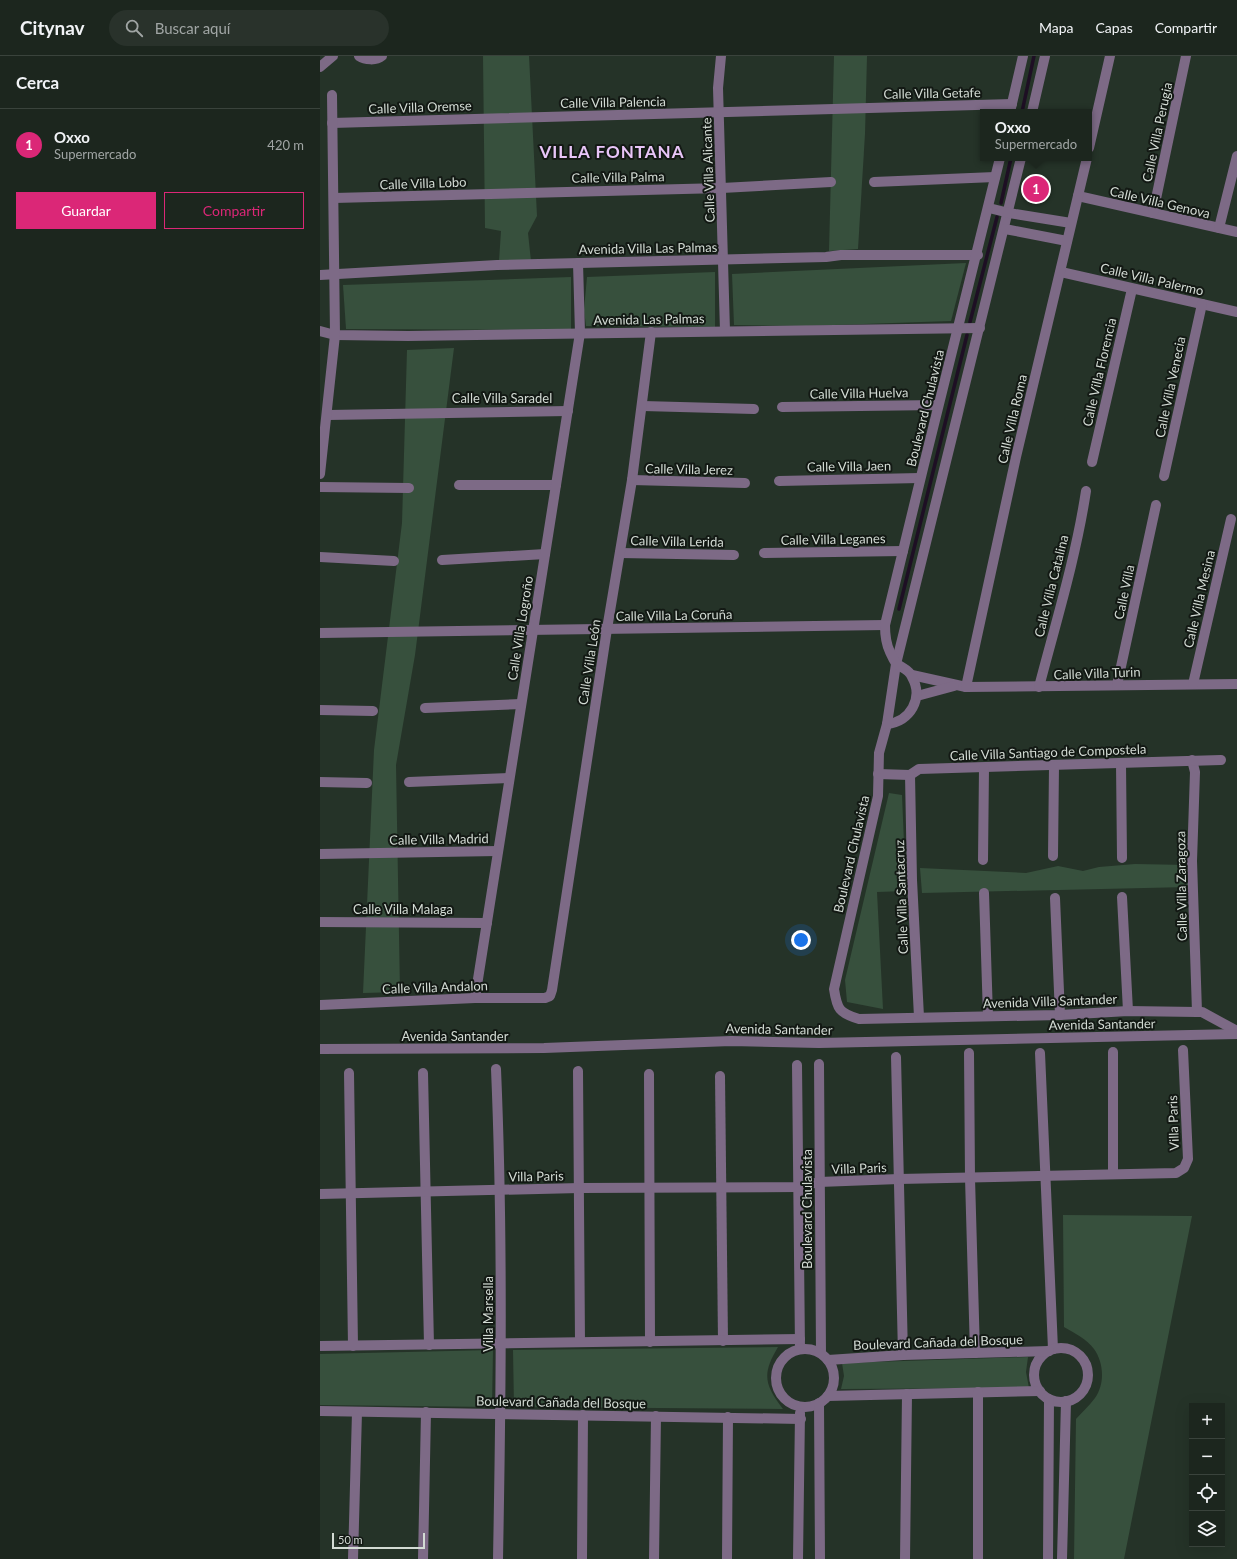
<!DOCTYPE html>
<html lang="es">
<meta charset="utf-8">
<style>
:root{--surface:#1c261e;--page:#29322b;--text:#f1f3f6;--muted:#a0a5a4;--line:#3a433c;--accent:#db2777}
body{margin:0;font-family:Lato,sans-serif;background:var(--page);color:var(--text)}
.controls{position:absolute;right:12px;bottom:12px;display:grid;overflow:hidden;border-radius:0px;box-shadow:0 4px 16px #0002}
.controls button{width:36px;height:36px;display:grid;place-items:center;padding:0;border:0;border-bottom:1px solid var(--line);background:var(--surface);color:var(--text);font:20px sans-serif}
.scale{position:absolute;left:12px;bottom:10px;width:93px;box-sizing:border-box;padding-left:4px;border:2px solid #d3dbd4;border-top:0;font-size:11px;line-height:14px;white-space:nowrap;color:#d3dbd4;-webkit-text-stroke:3px #131914;paint-order:stroke}
.you{position:absolute;left:481px;top:884px;width:14px;height:14px;margin:-10px;border:3px solid #fff;border-radius:50%;background:#1a73e8;box-shadow:0 0 0 6px #1a73e833}
.badge{display:grid;place-items:center;width:26px;height:26px;border-radius:50%;background:var(--accent);color:#fff;font-size:13px;font-weight:700}
.pin{position:absolute;translate:-50% -50%;border:2px solid #fff;box-shadow:0 1px 4px #0006}
.popup{position:absolute;left:660px;top:53px;width:112px;height:52px;box-sizing:border-box;display:grid;place-content:center;border-radius:0px;background:var(--surface);filter:drop-shadow(0 1px 3px #0005);font-size:13px;white-space:nowrap;color:var(--muted)}
.popup b{font-size:15px;color:var(--text)}
.popup::after{content:'';position:absolute;left:50%;top:100%;margin-left:-8px;border:8px solid transparent;border-top-color:var(--surface)}
.list{margin:0;padding:0;list-style:none}
h2{display:flex;justify-content:space-between;align-items:center;height:52px;margin:0;padding:0 16px;font-size:17px}
h2 small{font-size:13px;font-weight:400;color:var(--muted)}
.list li{display:grid;grid-template-columns:26px 1fr auto;gap:12px;align-items:center;box-sizing:border-box;height:72px;padding:0 16px;border-top:1px solid var(--line)}
.list b{display:block;font-size:15px;white-space:nowrap}
.list p{margin:0;font-size:13px;white-space:nowrap;color:var(--muted)}
.list em{font-size:13px;font-style:normal;color:var(--muted)}
.actions{display:flex;gap:8px;padding:12px 16px}
.actions a{flex:1;padding:9px 0;border:1px solid var(--accent);border-radius:0px;text-align:center;font-size:14px;color:var(--accent)}
.actions .main{background:var(--accent);color:#fff}
.icon{flex:none;width:22px;height:22px;fill:none;stroke:currentColor;stroke-width:2;stroke-linecap:round;stroke-linejoin:round}
.map{position:relative;flex:none;width:917px;height:1503px;overflow:hidden}
header{display:flex;align-items:center;gap:24px;box-sizing:border-box;height:56px;padding:0 20px;background:var(--surface);border-bottom:1px solid var(--line)}
header strong{font-size:19px}
nav{display:flex;gap:22px;margin-inline-start:auto;font-size:14px}
.search{width:280px;height:36px;background:var(--page);display:flex;align-items:center;gap:10px;box-sizing:border-box;padding:0 14px;border-radius:22px;color:var(--muted);font-size:15px}
main{display:flex}
aside{flex:1;background:var(--surface)}
.map>svg:first-child{display:block}
.green{fill:#37503d}
.lines{fill:none;stroke-linecap:round;stroke-linejoin:round}
.stream{stroke:#1e0f24;stroke-width:3.5}
.minor{stroke:#7d6a86;stroke-width:10}
.labels{text-anchor:middle;dominant-baseline:central;stroke-width:4;stroke-linejoin:round;paint-order:stroke}
.street-label{font-size:13px;fill:#d3dbd4;stroke:#131914}
.district-label{font-size:17px;font-weight:bold;letter-spacing:1px;fill:#e8c5f8;stroke:#131914}
</style>
<header>
<strong>Citynav</strong>
<div class="search"><svg class="icon" aria-label="search" viewBox="0 0 24 24"><circle cx="10" cy="10" r="6"/><path d="M15 15l6 6"/></svg>Buscar aquí</div>
<nav><a>Mapa</a><a>Capas</a><a>Compartir</a></nav>
</header>
<main>
<aside>
<h2>Cerca<small></small></h2>
<ul class="list">
<li><span class="badge">1</span><div><b>Oxxo</b><p>Supermercado</p></div><em>420 m</em></li>
</ul>
<div class="actions"><a class="main">Guardar</a><a>Compartir</a></div>
</aside>
<div class="map">
<svg width="917" height="1503" viewBox="0 0 917 1503">
<rect width="100%" height="100%" fill="#253328"/>
<!-- green -->
<g class="green">
<polygon points="163,0 209,0 217,160 208,177 211,205 179,205 181,175 165,172"/>
<polygon points="514,0 547,0 545,78 538,193 509,195"/>
<polygon points="646,207 631,265 486,270 414,269 412,218"/>
<polygon points="395,216 395,271 266,270 264,254 267,221"/>
<polygon points="251,221 251,274 26,273 23,229"/>
<polygon points="134,292 95,599 76,709 80,936 43,937 54,694 82,467 87,294"/>
<polygon points="569,737 582,739 586,835 557,836 563,953 527,946 525,924"/>
<polygon points="815,808 867,809 868,831 602,837 600,812 706,817 738,810 763,815 779,811"/>
<path d="M743 1159 872 1160 804 1503H754L756 1363C762 1356 769 1350 775 1342 785 1328 784 1307 774 1293 767 1283 754 1277 744 1271Z"/>
<path d="M458 1291C442 1318 444 1328 463 1353L194 1351 193 1294Z"/>
<polygon points="173,1294 172,1351 0,1349 0,1298"/>
<polygon points="708,1301 706,1316 709,1332 521,1333 524,1320 522,1307"/>
</g>
<g class="lines">
<!-- stream -->
<g class="stream">
<polyline points="702,56 714,0"/>
<polyline points="681,147 691,102"/>
<polyline points="650,266 677,161"/>
<polyline points="579,553 647,279"/>
</g>
<!-- minor -->
<g class="minor">
<path d="M39 0C45 4 56 5 62 0"/>
<polyline points="401,0 398,32 405,275"/>
<polyline points="0,11 13,0"/>
<polyline points="690,56 703,0"/>
<polyline points="712,56 725,0"/>
<polyline points="12,67 692,48"/>
<polyline points="769,92 790,0"/>
<path d="M701 102 576 608 567 668 559 697 558 740 514 933C517 953 519 957 539 963L740 959 808 955 877 956H882L917 975"/>
<polyline points="554,126 675,121"/>
<polyline points="758,140 917,176"/>
<polyline points="14,142 402,132 511,126"/>
<polyline points="669,152 689,157 751,167"/>
<polyline points="833,157 866,0"/>
<polyline points="899,172 917,100"/>
<polyline points="685,173 747,185"/>
<polyline points="741,216 917,256"/>
<polyline points="0,219 177,209 506,201 521,199 658,199"/>
<polyline points="0,275 15,279 88,280 660,272"/>
<polyline points="323,350 434,353"/>
<polyline points="462,351 618,349"/>
<polyline points="8,359 248,355"/>
<polyline points="772,406 812,233"/>
<polyline points="0,418 15,279 12,39"/>
<polyline points="844,420 882,248"/>
<polyline points="312,424 425,427"/>
<polyline points="459,425 600,422"/>
<polyline points="139,429 236,429"/>
<polyline points="0,431 89,432"/>
<polyline points="300,497 414,499"/>
<polyline points="444,497 583,495"/>
<polyline points="0,501 74,505"/>
<polyline points="122,504 225,498"/>
<polyline points="0,577 565,569"/>
<polyline points="592,619 646,631 917,628"/>
<polyline points="873,628 911,463"/>
<polyline points="797,629 836,449"/>
<polyline points="646,631 696,401 767,102"/>
<path d="M719 631C736 566 756 501 766 435"/>
<polyline points="597,640 634,630"/>
<polyline points="105,652 201,648"/>
<polyline points="0,654 53,655"/>
<path d="M567 668C590 666 604 642 592 621 589 613 581 612 576 607 574 605 572 600 570 596 566 588 565 578 565 569 602 413 642 258 680 102"/>
<polyline points="872,704 875,716 872,805 877,956"/>
<polyline points="801,708 802,802"/>
<polyline points="558,718 590,719 599,713 901,704"/>
<polyline points="590,719 592,824 599,961"/>
<polyline points="0,726 47,727"/>
<polyline points="89,726 189,722"/>
<polyline points="0,798 178,795"/>
<polyline points="733,800 734,710"/>
<polyline points="663,804 664,712"/>
<polyline points="664,837 668,960"/>
<polyline points="802,841 808,955"/>
<polyline points="735,842 740,959"/>
<polyline points="0,866 167,867"/>
<polyline points="155,942 260,277 258,207"/>
<polyline points="0,949 155,942 225,942 230,940 232,934 287,573 312,424 331,276"/>
<polyline points="0,993 224,992 411,985 499,987 917,978"/>
<polyline points="649,997 650,1122 655,1297"/>
<polyline points="720,997 733,1293"/>
<polyline points="576,1001 583,1299"/>
<polyline points="499,1008 501,1297"/>
<polyline points="477,1009 480,1293"/>
<path d="M176 1013C183 1177 181 1340 178 1503"/>
<polyline points="258,1015 260,1286"/>
<polyline points="29,1017 33,1290"/>
<polyline points="103,1017 109,1289"/>
<polyline points="329,1018 330,1286"/>
<polyline points="400,1020 403,1285"/>
<polyline points="793,1118 793,996"/>
<polyline points="0,1138 260,1132 479,1131 499,1126 579,1123 856,1117 864,1112 868,1103 863,994"/>
<polyline points="0,1290 480,1283"/>
<circle cx="741" cy="1319" r="27"/>
<circle cx="485" cy="1322" r="29"/>
<polyline points="508,1304 583,1299 729,1295"/>
<polyline points="508,1340 720,1335"/>
<polyline points="499,1347 500,1503"/>
<polyline points="0,1355 481,1363"/>
<polyline points="33,1503 37,1356"/>
<polyline points="103,1503 106,1356"/>
<polyline points="262,1503 263,1359"/>
<polyline points="334,1503 336,1360"/>
<polyline points="407,1503 408,1361"/>
<polyline points="478,1503 480,1357"/>
<polyline points="585,1503 587,1338"/>
<polyline points="658,1503 658,1336"/>
<polyline points="728,1503 729,1343"/>
<polyline points="742,1503 746,1345"/>
</g>
</g>
<g class="labels">
<!-- street labels -->
<g class="street-label">
<text transform="translate(612 37) rotate(-1)">Calle Villa Getafe</text>
<text transform="translate(293 46) rotate(-1)">Calle Villa Palencia</text>
<text transform="translate(100 51) rotate(-2)">Calle Villa Oremse</text>
<text transform="translate(837 76) rotate(-78)">Calle Villa Perugia</text>
<text transform="translate(388 114) rotate(-92)">Calle Villa Alicante</text>
<text transform="translate(298 121) rotate(-1)">Calle Villa Palma</text>
<text transform="translate(103 127) rotate(-2)">Calle Villa Lobo</text>
<text transform="translate(840 146) rotate(13)">Calle Villa Genova</text>
<text transform="translate(328 192) rotate(-1)">Avenida Villa Las Palmas</text>
<text transform="translate(832 223) rotate(13)">Calle Villa Palermo</text>
<text transform="translate(329 263) rotate(-1)">Avenida Las Palmas</text>
<text transform="translate(779 316) rotate(-77)">Calle Villa Florencia</text>
<text transform="translate(850 331) rotate(-78)">Calle Villa Venecia</text>
<text transform="translate(539 337) rotate(-1)">Calle Villa Huelva</text>
<text x="182" y="342">Calle Villa Saradel</text>
<text transform="translate(605 352) rotate(-76)">Boulevard Chulavista</text>
<text transform="translate(692 363) rotate(-77)">Calle Villa Roma</text>
<text transform="translate(529 410) rotate(-1)">Calle Villa Jaen</text>
<text transform="translate(369 413) rotate(1)">Calle Villa Jerez</text>
<text transform="translate(513 483) rotate(-1)">Calle Villa Leganes</text>
<text transform="translate(357 485) rotate(1)">Calle Villa Lerida</text>
<text transform="translate(731 530) rotate(-76)">Calle Villa Catalina</text>
<text transform="translate(804 536) rotate(-78)">Calle Villa</text>
<text transform="translate(879 543) rotate(-77)">Calle Villa Mesina</text>
<text transform="translate(354 559) rotate(-1)">Calle Villa La Coruña</text>
<text transform="translate(200 572) rotate(-81)">Calle Villa Logroño</text>
<text transform="translate(269 606) rotate(-81)">Calle Villa León</text>
<text transform="translate(777 617) rotate(-2)">Calle Villa Turin</text>
<text transform="translate(728 696) rotate(-2)">Calle Villa Santiago de Compostela</text>
<text transform="translate(119 783) rotate(-1)">Calle Villa Madrid</text>
<text transform="translate(531 798) rotate(-77)">Boulevard Chulavista</text>
<text transform="translate(861 830) rotate(-91)">Calle Villa Zaragoza</text>
<text transform="translate(581 841) rotate(-92)">Calle Villa Santacruz</text>
<text x="83" y="853">Calle Villa Malaga</text>
<text transform="translate(115 931) rotate(-2)">Calle Villa Andalon</text>
<text transform="translate(730 945) rotate(-2)">Avenida Villa Santander</text>
<text transform="translate(782 968) rotate(-1)">Avenida Santander</text>
<text transform="translate(459 973) rotate(1)">Avenida Santander</text>
<text x="135" y="980">Avenida Santander</text>
<text transform="translate(853 1067) rotate(-92)">Villa Paris</text>
<text transform="translate(539 1112) rotate(-2)">Villa Paris</text>
<text transform="translate(216 1120) rotate(-1)">Villa Paris</text>
<text transform="translate(487 1153) rotate(-90)">Boulevard Chulavista</text>
<text transform="translate(168 1258) rotate(-90)">Villa Marsella</text>
<text transform="translate(618 1286) rotate(-2)">Boulevard Cañada del Bosque</text>
<text transform="translate(241 1346) rotate(1)">Boulevard Cañada del Bosque</text>
</g>
<!-- district labels -->
<g class="district-label">
<text x="292" y="95">VILLA FONTANA</text>
</g>
</g>
</svg>
<div class="controls">
<button>+</button>
<button>−</button>
<button><svg class="icon" aria-label="locate" viewBox="0 0 24 24"><circle cx="12" cy="12" r="6"/><path d="M12 2v4M12 18v4M2 12h4M18 12h4"/></svg></button>
<button><svg class="icon" aria-label="layers" viewBox="0 0 24 24"><path d="M12 4l9 5-9 5-9-5zM3 14l9 5 9-5"/></svg></button>
</div>
<div class="scale">50 m</div>
<div class="you"></div>
<div class="pin badge" style="left:716px;top:133px">1</div>
<div class="popup"><b>Oxxo</b>Supermercado</div>
</div>
</main>
